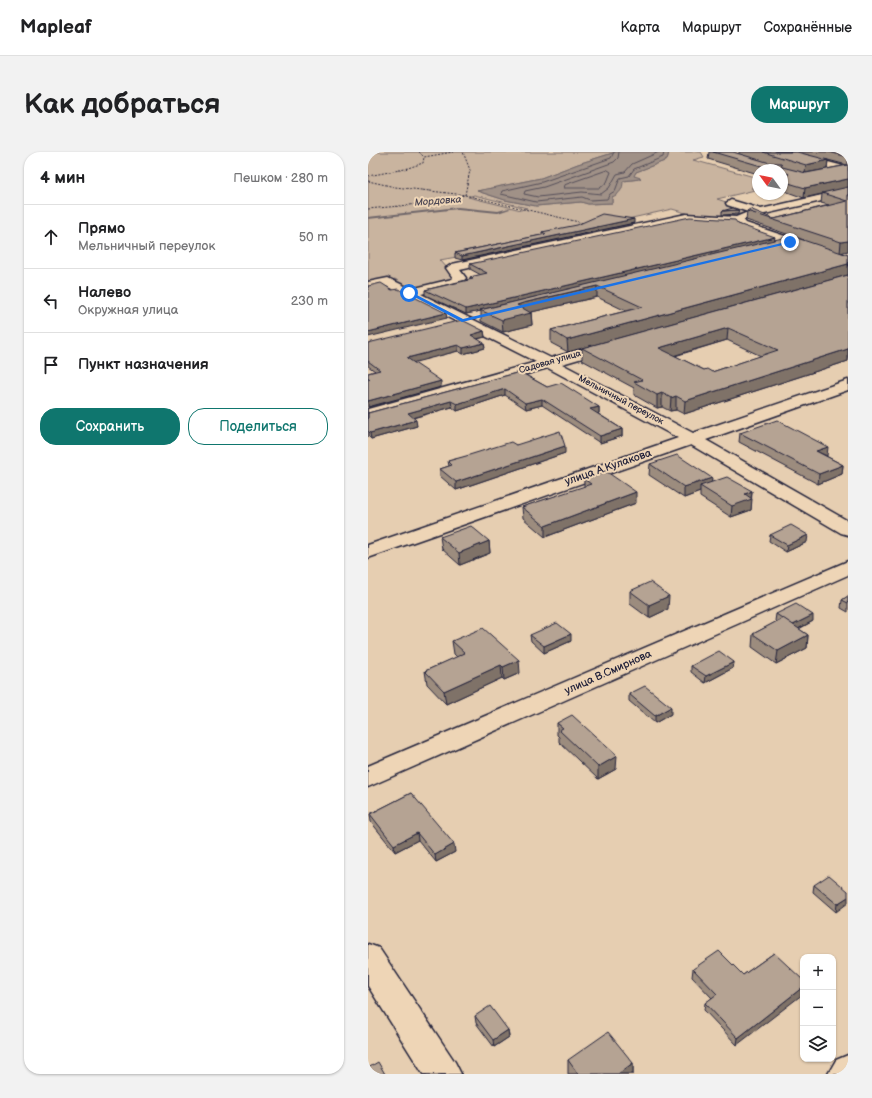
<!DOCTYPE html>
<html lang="ru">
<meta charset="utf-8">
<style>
:root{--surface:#fff;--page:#f2f2f2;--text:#202124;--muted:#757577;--line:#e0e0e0;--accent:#0f766e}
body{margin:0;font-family:"Balsamiq Sans",sans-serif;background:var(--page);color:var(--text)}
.controls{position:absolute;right:12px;bottom:12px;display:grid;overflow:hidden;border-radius:8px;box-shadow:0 1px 3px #0004}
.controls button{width:36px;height:36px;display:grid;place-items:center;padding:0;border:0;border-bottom:1px solid var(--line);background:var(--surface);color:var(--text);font:20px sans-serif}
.compass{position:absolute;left:384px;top:12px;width:36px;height:36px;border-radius:50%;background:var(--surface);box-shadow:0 1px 3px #0004;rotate:303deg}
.stop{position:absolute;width:12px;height:12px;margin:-9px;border:3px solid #1a73e8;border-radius:50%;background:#fff}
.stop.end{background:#1a73e8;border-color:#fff;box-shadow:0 1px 4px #0008}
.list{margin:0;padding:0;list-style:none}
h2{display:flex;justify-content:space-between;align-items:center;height:52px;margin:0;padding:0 16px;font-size:17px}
h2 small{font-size:13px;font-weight:400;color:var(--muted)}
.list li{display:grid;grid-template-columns:26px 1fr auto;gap:12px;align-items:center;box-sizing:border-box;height:64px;padding:0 16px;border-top:1px solid var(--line)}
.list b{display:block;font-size:15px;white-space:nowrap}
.list p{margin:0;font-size:13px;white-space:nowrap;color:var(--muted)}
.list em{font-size:13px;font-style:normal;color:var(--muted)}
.actions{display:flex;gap:8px;padding:12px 16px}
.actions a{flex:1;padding:9px 0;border:1px solid var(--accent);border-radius:16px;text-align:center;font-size:14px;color:var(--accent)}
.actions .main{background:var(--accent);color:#fff}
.icon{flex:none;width:22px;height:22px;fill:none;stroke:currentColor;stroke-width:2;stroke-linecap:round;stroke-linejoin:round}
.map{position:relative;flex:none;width:480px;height:922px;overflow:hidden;border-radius:16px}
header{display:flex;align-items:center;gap:24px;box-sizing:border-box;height:56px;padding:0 20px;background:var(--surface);border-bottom:1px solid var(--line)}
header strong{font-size:19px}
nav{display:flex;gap:22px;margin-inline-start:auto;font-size:14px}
.intro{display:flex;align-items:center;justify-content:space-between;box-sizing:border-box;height:96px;padding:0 24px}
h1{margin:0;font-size:28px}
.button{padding:10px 18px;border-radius:16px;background:var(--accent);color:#fff;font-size:14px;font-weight:700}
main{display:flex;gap:24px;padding:0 24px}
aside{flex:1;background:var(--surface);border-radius:16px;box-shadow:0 1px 3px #0004}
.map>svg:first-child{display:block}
.green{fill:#c9b49f;stroke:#766b6d;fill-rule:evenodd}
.water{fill:#a09187;stroke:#6e6569}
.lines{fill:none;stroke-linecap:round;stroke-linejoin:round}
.shore{stroke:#544e59;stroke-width:1}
.stream{fill:#6e6569;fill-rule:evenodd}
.minor-casing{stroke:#22223b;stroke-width:3}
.major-casing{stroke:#22223b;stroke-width:3}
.path{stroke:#22223b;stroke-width:1;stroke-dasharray:2 1.5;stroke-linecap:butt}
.minor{fill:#eed5b6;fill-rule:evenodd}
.major{fill:#eed5b6;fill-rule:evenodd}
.wall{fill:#9c8c7e;stroke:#22223b;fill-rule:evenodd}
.shaded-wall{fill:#7f7267;stroke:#22223b}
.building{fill:#b5a393;stroke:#22223b;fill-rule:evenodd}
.route{fill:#1a73e8}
.labels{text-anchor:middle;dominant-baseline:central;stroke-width:4;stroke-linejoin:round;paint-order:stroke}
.far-street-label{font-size:9px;fill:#22223b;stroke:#eed5b6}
.far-water-label{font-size:10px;font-style:italic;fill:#484352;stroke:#eed5b6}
.street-label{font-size:11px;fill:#22223b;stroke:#eed5b6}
</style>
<header>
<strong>Mapleaf</strong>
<nav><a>Карта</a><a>Маршрут</a><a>Сохранённые</a></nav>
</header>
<div class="intro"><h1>Как добраться</h1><a class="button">Маршрут</a></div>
<main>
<aside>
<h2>4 мин<small>Пешком · 280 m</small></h2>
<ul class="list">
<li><svg class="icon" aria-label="ahead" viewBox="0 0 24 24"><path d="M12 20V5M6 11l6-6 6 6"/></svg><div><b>Прямо</b><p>Мельничный переулок</p></div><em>50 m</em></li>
<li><svg class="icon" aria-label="left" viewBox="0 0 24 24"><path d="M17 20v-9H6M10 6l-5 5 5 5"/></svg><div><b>Налево</b><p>Окружная улица</p></div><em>230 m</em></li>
<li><svg class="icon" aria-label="arrive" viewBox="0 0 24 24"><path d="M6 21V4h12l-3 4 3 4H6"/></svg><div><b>Пункт назначения</b></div></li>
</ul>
<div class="actions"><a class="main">Сохранить</a><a>Поделиться</a></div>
</aside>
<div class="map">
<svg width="480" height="922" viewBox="0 0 480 922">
<rect width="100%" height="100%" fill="#e6ceb1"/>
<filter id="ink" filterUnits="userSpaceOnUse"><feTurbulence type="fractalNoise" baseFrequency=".025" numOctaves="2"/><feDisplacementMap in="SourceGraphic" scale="8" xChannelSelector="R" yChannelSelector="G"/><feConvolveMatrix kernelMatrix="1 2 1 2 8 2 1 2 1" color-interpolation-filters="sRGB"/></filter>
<g filter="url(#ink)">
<!-- green -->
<path class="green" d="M0 0H248L210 12 173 26 109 39 137 48 168 54 213 50 220 52 244 51V45L255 29 272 27 265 24 268 20 299 8 301 0H333L336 5 325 8 390 26V35L383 36 387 38 349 47 379 57 381 60 359 65 321 62 304 57 202 80 89 102 94 104 72 108 87 125 83 128C62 133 46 141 27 127L7 132 0 129ZM106 43 159 56 153 58 100 45Z"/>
<!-- water -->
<path class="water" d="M248 0H301L299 8 268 20 266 24 273 26 272 27 255 29C255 37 252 42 244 45V51L220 52 213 50 168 54 137 48 109 39 173 26 210 12Z"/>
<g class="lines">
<!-- shore -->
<g class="shore">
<polyline points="246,0 243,6 174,30 134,39 133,42 168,50 214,45 222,48 239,47 242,42 247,39 252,26 261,24 266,17 295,5 296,0"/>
<polyline points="251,0 250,6 246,10 176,35 157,39 156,42 170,45 214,40 233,42 241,36 249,22 257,20 264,12 291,0"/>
<polygon points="240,18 243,20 239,30 232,36 196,36 197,33"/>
</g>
<!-- stream -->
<polygon class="stream" points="90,55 130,59 141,56 142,57 130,61 90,57 0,67 0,65"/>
<defs>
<g id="minor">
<polygon points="408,0 422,0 479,15 480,18 476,20 409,2"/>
<polygon points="480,37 480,43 379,66 370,71 318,68 92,118 98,126 92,133 53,142 183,206 244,189 249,190 251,193 249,196 194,212 325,281 480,228 480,238 338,288 480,369 480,383 473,381 323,293 0,406 0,393 310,286 180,216 0,267 0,257 168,210 18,134 0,138 0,130 20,126 43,137 84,127 85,126 78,116 84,112 318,62 368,65 380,60 359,53 358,51 363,48 393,57"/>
<polygon points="480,409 480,423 0,635 0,614"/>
<polygon points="0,792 11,796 87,910 93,922 55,922 0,834"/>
</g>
<g id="major">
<polygon points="370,65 374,66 378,71 480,105 480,113 370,75 365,68"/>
<polygon points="480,903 480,922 460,922 468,908"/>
</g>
</defs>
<!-- minor casing -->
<use href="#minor" class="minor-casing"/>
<!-- major casing -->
<use href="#major" class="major-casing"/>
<!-- path -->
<g class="path">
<polyline points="51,0 56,5"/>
<polyline points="0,24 37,17 55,11 56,5 85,0"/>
<polyline points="0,29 27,35 97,43 102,18 95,0"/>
<polyline points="0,57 42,53 97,43 215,71"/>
</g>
<!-- minor -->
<use href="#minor" class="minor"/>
<!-- major -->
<use href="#major" class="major"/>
</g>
<!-- wall -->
<g class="wall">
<path d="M341 0H365L371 2V0H480V99L473 100 480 103V209L316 262 308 258 302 259 294 255 289 256 266 243V236L214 208V196L200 200 183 191V178L258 159 229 145 163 160 164 173 135 180 113 169V159L98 162 57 143V138L102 127V125L113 123 102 117V112L370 72 407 88H436L378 68 379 59 406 67 461 53 453 51 454 42 436 46 414 38V18H390V22L340 7ZM460 8 479 13 438 21 459 17ZM359 188 393 204 344 220 336 218 307 204Z"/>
<polygon points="371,58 370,62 354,63 354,59"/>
<polygon points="266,71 94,108 87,106 87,101 174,83 174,80"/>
<polygon points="116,179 117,185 110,187 117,196 95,202 90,199 45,210 73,235 0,255 0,221 7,219 0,214 0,191"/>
<polygon points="152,220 179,235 231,255 231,261 229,261 254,277 254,284 232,291 174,253 158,257 137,243 89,259 84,255 45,266 49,274 3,287 0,284 0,261"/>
<polygon points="372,281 458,304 475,313 474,322 450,332 371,290"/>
<polygon points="148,293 197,301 88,338 72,324 72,317 81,314 80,309"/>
<polygon points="282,312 344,326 343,330 384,339 383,358 363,365 332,345 332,340 316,346 281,323"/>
<polygon points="216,327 268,351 177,385 155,366 154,355 216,335"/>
<polygon points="402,383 439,390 418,400 401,389"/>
<polygon points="72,385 121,389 122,401 92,413 74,397"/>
<polygon points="262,439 300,457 281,466 262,452"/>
<polygon points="480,444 480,460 473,456 474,448"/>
<polygon points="408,462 445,469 431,477 440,483 439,496 408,512 384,495 385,482 408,470 407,469"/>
<polygon points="162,483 203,489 176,501 163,489"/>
<polygon points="84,489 152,521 136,528 134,526 78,552 59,532 57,519 89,505 86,502"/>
<polygon points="366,510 365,516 337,531 323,520 323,514"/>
<polygon points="261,542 303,562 287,571 261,549"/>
<polygon points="189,571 248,617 230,627 191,590 191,585 189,583"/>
<polygon points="43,641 87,700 68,710 50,688 27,700 3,670 2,662"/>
<polygon points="446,733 480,739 468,760 445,740"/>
<polygon points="406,801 369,893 336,858 337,851 344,846 324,825 325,817 375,823"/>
<polygon points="107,864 140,878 141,885 126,895 108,871"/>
<polygon points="200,908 265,911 265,922 200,922"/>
</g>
<!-- shaded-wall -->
<g class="shaded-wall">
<polygon points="460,8 459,17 437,21 438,13"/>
<polygon points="480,27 480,36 436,46 437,36"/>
<polygon points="266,67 266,71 94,108 94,104"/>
<polygon points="407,85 406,89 112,158 113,159 98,162 98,157"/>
<polygon points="480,89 480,99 472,101 473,90"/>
<polygon points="480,112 480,123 200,200 199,188"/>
<polygon points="229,134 229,145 155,162 163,161 164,173 135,180 134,168 149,153 155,151"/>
<polygon points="78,161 79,166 0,185 0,180"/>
<polygon points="360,176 359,188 291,208 291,196"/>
<polygon points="116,179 117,185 104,188 103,183"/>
<polygon points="116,191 117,196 95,202 95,196"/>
<polygon points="90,193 90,199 40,212 39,206"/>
<polygon points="480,197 480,209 316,262 317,249"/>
<polygon points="73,229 73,235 0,255 0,249"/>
<polygon points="137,237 137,243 89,259 89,252"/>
<polygon points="294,241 294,255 289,256 289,243"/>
<polygon points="308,244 308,258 302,259 303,246"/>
<polygon points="174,247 174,253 158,257 157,251"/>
<polygon points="83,249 84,255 40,267 40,261"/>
<polygon points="231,255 231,261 222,264 222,257"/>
<polygon points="48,268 49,274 3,287 2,281"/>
<polygon points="254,277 254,284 232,291 232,284"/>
<polygon points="197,294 197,301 88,338 88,330"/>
<polygon points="460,295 459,304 448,299"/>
<polygon points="475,313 474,322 450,332 451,322"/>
<polygon points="344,326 343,336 332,334 332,340 316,346 316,335"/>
<polygon points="384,339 383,347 384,347 383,358 363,365 364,354 377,342"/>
<polygon points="268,340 268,351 177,385 177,374"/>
<polygon points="440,383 439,390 418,400 419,393"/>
<polygon points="121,389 122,401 92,413 91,401"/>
<polygon points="301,444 300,457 281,466 281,453"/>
<polygon points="445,463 445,469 424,480 425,473"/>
<polygon points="203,482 203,489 176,501 176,494"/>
<polygon points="440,483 439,496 408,512 410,499"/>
<polygon points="151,508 152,521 136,528 135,515"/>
<polygon points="366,510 365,516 337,531 338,524"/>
<polygon points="133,513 134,526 78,552 76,539"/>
<polygon points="303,555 303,562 287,571 287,564"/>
<polygon points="249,604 248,617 230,627 230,615"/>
<polygon points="49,681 50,688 27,700 26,693"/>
<polygon points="86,692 87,700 68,710 67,703"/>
<polygon points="480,745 480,751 468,760 469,752"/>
<polygon points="435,835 435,842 369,893 370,886"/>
<polygon points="140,878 141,885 126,895 125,888"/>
<polygon points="265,911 265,922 250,922"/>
</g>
<!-- building -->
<g class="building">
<polygon points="345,0 365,0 402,11 413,11 414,15 438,21 480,13 480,27 437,36 414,29 414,23 421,22 414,20 414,18 407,18"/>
<polygon points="395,0 429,0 460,8 438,13"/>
<polygon points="461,0 480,0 480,5"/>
<polygon points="480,35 480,89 473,90 379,59 382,57 406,67 479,49 454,41"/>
<polygon points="365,56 371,58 354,59"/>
<polygon points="234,62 266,67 94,104 87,101 178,82 174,80 209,73"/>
<polygon points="322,65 367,68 370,72 407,85 98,157 57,138 105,127 102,125 119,121 102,112"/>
<polygon points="423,84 480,103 480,112 199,188 183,178 274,155 229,134 155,151 149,153 163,161 134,168 112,158"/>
<path d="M480 123V197L317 249 308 244 303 246 294 241 289 243 266 230 274 228 214 196ZM360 176 410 198 344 220 339 217 336 218 291 196Z"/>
<polygon points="13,131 24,138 30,137 78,161 0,180 0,134"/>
<polygon points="94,168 116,179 103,183 116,191 95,196 90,193 39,206 73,229 0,249 0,227 2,227 0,225 0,221 12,218 0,209 0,191"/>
<polygon points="152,220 179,235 193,231 231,255 222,257 254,277 232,284 174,247 157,251 137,237 89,252 83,249 40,261 48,268 2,281 0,279 0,261"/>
<polygon points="409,268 460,295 448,299 475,313 451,322 372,281"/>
<polygon points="192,279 197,294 88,330 72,317 84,313 80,309 98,304 143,290 148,293"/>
<polygon points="309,303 344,326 316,335 282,312"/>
<polygon points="239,320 268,340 177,374 154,355 223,332 216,327"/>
<polygon points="359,325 384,339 377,342 384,347 364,354 332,334"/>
<polygon points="423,373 440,383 419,393 402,383"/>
<polygon points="103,374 121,389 91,401 72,385"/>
<polygon points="282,430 301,444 281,453 262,439"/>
<polygon points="480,444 480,451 474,448"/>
<polygon points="428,452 445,463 425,473 408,462"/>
<polygon points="415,466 440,483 410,499 385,482"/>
<polygon points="189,471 203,482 176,494 162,483"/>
<polygon points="115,476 151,508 135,515 133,513 76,539 57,519 97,501 84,489"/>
<polygon points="351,499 366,510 338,524 323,514"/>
<polygon points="277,534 303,555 287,564 261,542"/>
<polygon points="204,563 249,604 230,615 191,578 195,576 189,571"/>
<polygon points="43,641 86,692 67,703 49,681 26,693 2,662"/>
<polygon points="461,723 480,739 480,745 469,752 446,733"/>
<polygon points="351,799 375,823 406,801 435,828 435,835 370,886 337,851 349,842 325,817"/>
<polygon points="122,854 140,878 125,888 107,864"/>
<polygon points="240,880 265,911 250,922 210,922 200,908"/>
<polygon points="10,910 17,922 0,922 0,916"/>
</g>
</g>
<!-- route -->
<polygon class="route" points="422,89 423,91 94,170 39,141 43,140 95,167"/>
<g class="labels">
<!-- far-street labels -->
<g class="far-street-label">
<text transform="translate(182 210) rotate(-16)">Садовая улица</text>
<text transform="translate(253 248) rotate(28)">Мельничный переулок</text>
</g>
<!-- far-water labels -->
<g class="far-water-label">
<text transform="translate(70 49) rotate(-4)">Мордовка</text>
</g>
<!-- street labels -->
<g class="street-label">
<text transform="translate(240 315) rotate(-19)">улица А.Кулакова</text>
<text transform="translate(240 520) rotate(-24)">улица В.Смирнова</text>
</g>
</g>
</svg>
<div class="controls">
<button>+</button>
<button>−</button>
<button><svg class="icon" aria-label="layers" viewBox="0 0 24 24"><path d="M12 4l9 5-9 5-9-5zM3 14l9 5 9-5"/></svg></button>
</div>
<svg class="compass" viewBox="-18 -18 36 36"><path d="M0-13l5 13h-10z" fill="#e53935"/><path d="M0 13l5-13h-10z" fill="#757577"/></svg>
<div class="stop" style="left:41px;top:141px"></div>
<div class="stop end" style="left:422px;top:90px"></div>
</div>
</main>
